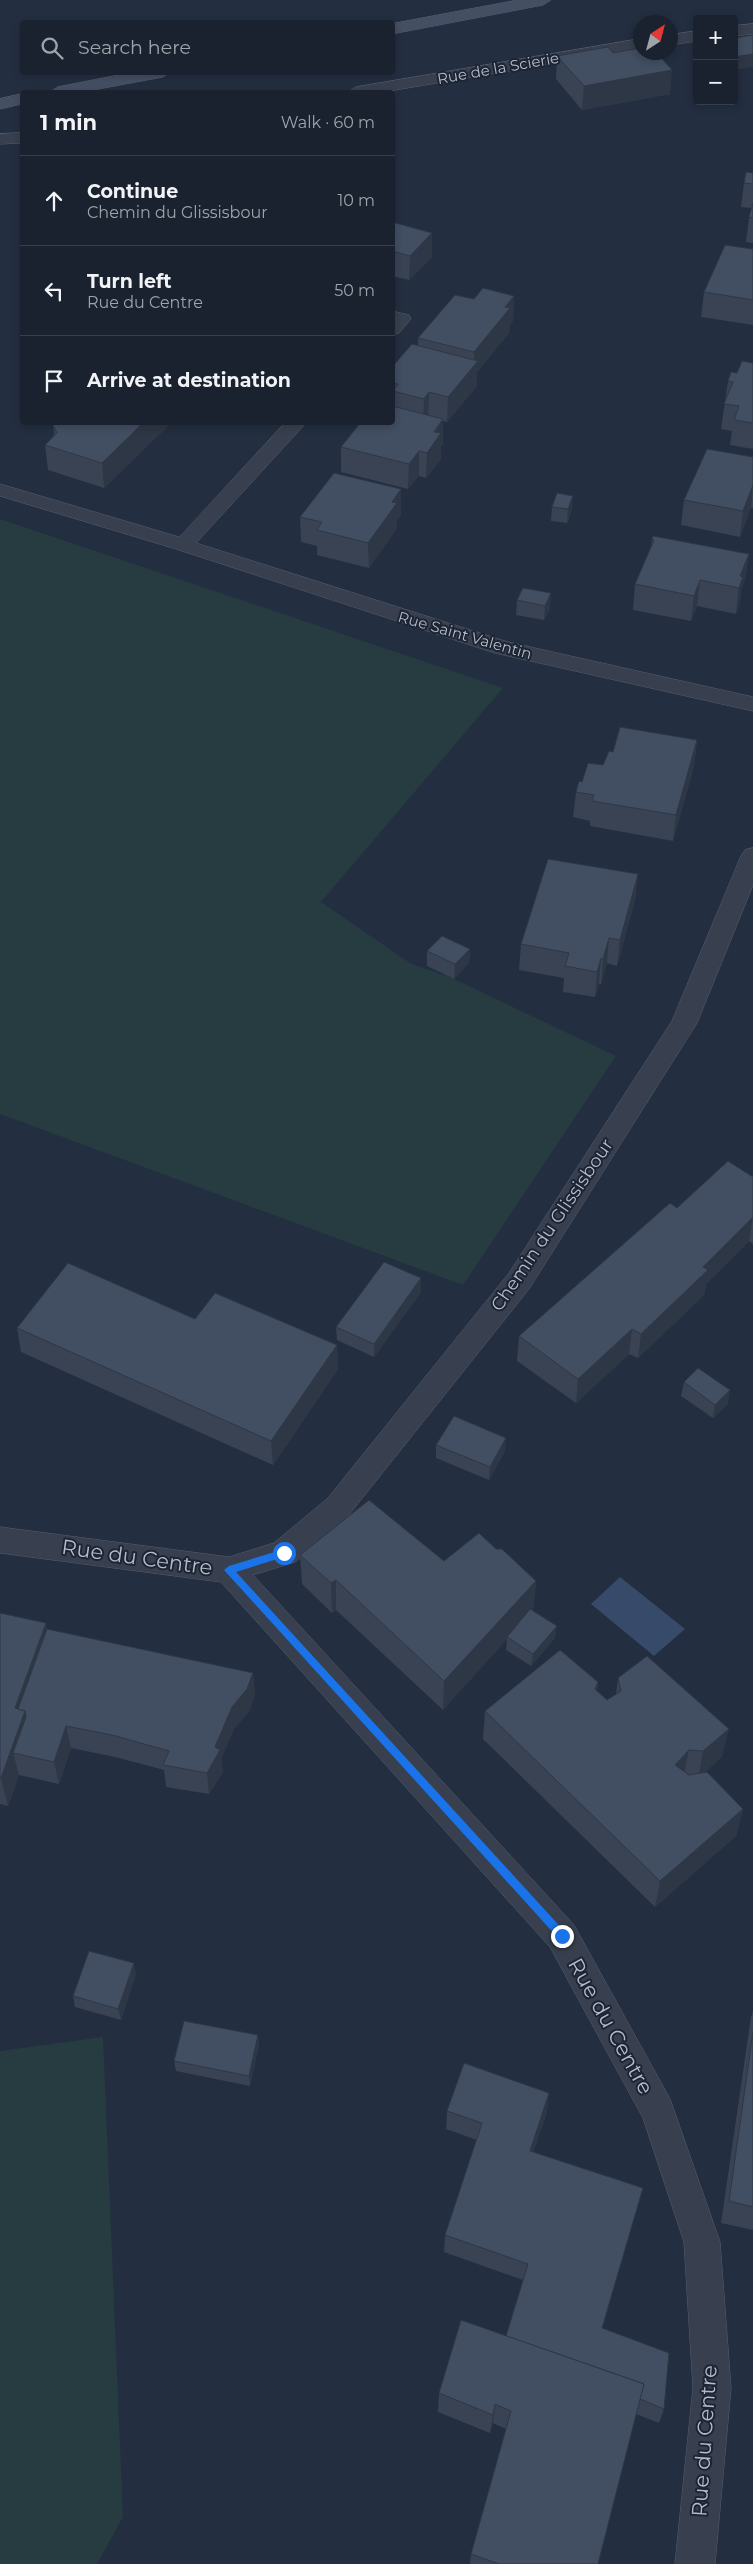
<!DOCTYPE html>
<meta charset="utf-8">
<style>
:root{--surface:#1a2230;--page:#272f3c;--text:#f1f3f6;--muted:#9fa4ab;--line:#383f4c}
body{margin:0;font-family:Montserrat,sans-serif;background:var(--page);color:var(--text)}
.controls{position:absolute;right:15px;top:15px;display:grid;overflow:hidden;border-radius:5px;box-shadow:0 2px 8px #0003}
.controls button{width:45px;height:45px;display:grid;place-items:center;padding:0;border:0;border-bottom:1px solid var(--line);background:var(--surface);color:var(--text);font:25px sans-serif}
.compass{position:absolute;left:633px;top:15px;width:45px;height:45px;border-radius:50%;background:var(--surface);box-shadow:0 2px 8px #0003;rotate:36deg}
.stop{position:absolute;width:15px;height:15px;margin:-11px;border:4px solid #1a73e8;border-radius:50%;background:#fff}
.stop.end{background:#1a73e8;border-color:#fff;box-shadow:0 1px 5px #0008}
.list{margin:0;padding:0;list-style:none}
h2{display:flex;justify-content:space-between;align-items:center;height:65px;margin:0;padding:0 20px;font-size:21px}
h2 small{font-size:16px;font-weight:400;color:var(--muted)}
.list li{display:grid;grid-template-columns:32px 1fr auto;gap:15px;align-items:center;box-sizing:border-box;height:90px;padding:0 20px;border-top:1px solid var(--line)}
.list b{display:block;font-size:19px;white-space:nowrap}
.list p{margin:0;font-size:16px;white-space:nowrap;color:var(--muted)}
.list em{font-size:16px;font-style:normal;color:var(--muted)}
.icon{flex:none;width:28px;height:28px;fill:none;stroke:currentColor;stroke-width:2;stroke-linecap:round;stroke-linejoin:round}
.map{position:relative;flex:none;width:753px;height:2564px;overflow:hidden}
.search{position:absolute;background:var(--surface);box-shadow:0 2px 8px #0003;left:20px;top:20px;width:375px;height:55px;display:flex;align-items:center;gap:12px;box-sizing:border-box;padding:0 18px;border-radius:5px;color:var(--muted);font-size:19px}
.panel{position:absolute;background:var(--surface);box-shadow:0 2px 8px #0003;left:20px;top:90px;width:375px;height:335px;border-radius:5px}
.map>svg:first-child{display:block}
.green{fill:#263c40}
.water{fill:#384a69}
.lines{fill:none;stroke-linecap:round;stroke-linejoin:round}
.street-casing{stroke:#565e6d;stroke-width:1}
.secondary-casing{stroke:#565e6d;stroke-width:1}
.street{fill:#38404f;fill-rule:evenodd}
.secondary{fill:#454f63;fill-rule:evenodd}
.wall{fill:#394354}
.shaded-wall{fill:#2e3745}
.building{fill:#424e62;stroke:#2e3745}
.route{fill:#1a73e8}
.labels{text-anchor:middle;dominant-baseline:central;stroke-width:4;stroke-linejoin:round;paint-order:stroke}
.far-street-label{font-size:15px;fill:#b4bbca;stroke:#1d2534}
.street-label{font-size:18px;fill:#b4bbca;stroke:#1d2534}
.near-street-label{font-size:21px;fill:#b4bbca;stroke:#1d2534}
</style>
<div class="map">
<svg width="753" height="2564" viewBox="0 0 753 2564">
<rect width="100%" height="100%" fill="#232e40"/>
<!-- green -->
<g class="green">
<polygon points="0,519 503,688 321,902 410,963 454,979 616,1056 463,1285 0,1114"/>
<polygon points="103,2037 123,2517 97,2564 0,2564 0,2051"/>
</g>
<!-- water -->
<polygon class="water" points="620,1577 685,1629 654,1656 591,1604"/>
<g class="lines">
<defs>
<g id="street">
<polygon points="753,24 753,34 734,36 734,26"/>
<polygon points="697,31 697,41 670,45 670,35"/>
<polygon points="640,39 640,49 383,92 348,92 356,87"/>
<polygon points="22,133 22,143 0,144 0,134"/>
<polygon points="392,311 409,315 411,319 399,333 392,335"/>
<polygon points="286,422 307,422 196,543 508,642 753,697 753,711 495,653 176,549 0,496 0,484 179,537"/>
<polygon points="753,848 753,885 697,1023 529,1289 348,1516 295,1562 253,1575 574,1925 670,2099 720,2242 731,2388 715,2564 675,2564 693,2388 684,2242 643,2118 550,1947 221,1582 0,1553 0,1527 229,1557 274,1543 328,1498 509,1273 672,1021 741,856 745,850"/>
</g>
<g id="secondary">
<polygon points="518,0 551,0 543,5 392,34 392,24"/>
<polygon points="134,72 171,72 163,77 82,92 50,92 58,87"/>
<polygon points="22,94 22,104 0,109 0,99"/>
</g>
</defs>
<!-- street casing -->
<use href="#street" class="street-casing"/>
<!-- secondary casing -->
<use href="#secondary" class="secondary-casing"/>
<!-- street -->
<use href="#street" class="street"/>
<!-- secondary -->
<use href="#secondary" class="secondary"/>
</g>
<!-- wall -->
<g class="wall">
<polygon points="613,53 670,94 582,110 556,79 557,56"/>
<polygon points="753,173 753,243 746,242 749,217 752,208 741,207 744,183"/>
<polygon points="392,222 432,257 409,280 392,276"/>
<polygon points="753,249 753,325 701,317 704,292"/>
<polygon points="514,296 513,321 510,324 509,333 477,372 477,386 447,422 443,421 443,444 441,446 441,459 426,478 419,476 408,489 341,472 341,447 392,422 392,367 418,346 418,338 474,299"/>
<polygon points="753,363 753,449 730,445 732,431 721,429 728,381 737,373"/>
<polygon points="55,422 172,422 104,488 48,470 45,445 54,435 53,425"/>
<polygon points="753,457 753,508 751,508 740,537 681,525 684,500"/>
<polygon points="552,507 572,510 567,523 551,521"/>
<polygon points="401,515 397,520 397,528 369,568 317,555 317,546 301,542 300,517"/>
<polygon points="652,539 749,554 745,579 741,590 740,602 736,614 697,606 691,621 633,610 635,584 651,548"/>
<polygon points="523,588 550,608 544,620 516,615 517,600"/>
<polygon points="697,740 694,766 673,841 590,826 590,821 573,817 576,792 582,782 603,765 613,752"/>
<polygon points="638,874 635,900 617,966 607,963 601,984 599,984 595,997 563,992 564,978 519,970 521,944"/>
<polygon points="470,949 469,963 454,979 427,966 427,951"/>
<polygon points="753,1177 753,1244 749,1241 706,1284 704,1295 638,1358 629,1354 576,1403 517,1361 519,1336 677,1208"/>
<polygon points="421,1292 374,1357 337,1340 336,1327"/>
<polygon points="195,1319 337,1345 338,1369 273,1465 21,1352 17,1328"/>
<polygon points="684,1382 728,1404 713,1418 681,1396"/>
<polygon points="436,1445 505,1451 489,1480 436,1458"/>
<polygon points="496,1549 536,1581 533,1610 555,1638 531,1666 506,1650 507,1639 443,1710 336,1610 332,1613 302,1584 300,1555 444,1561"/>
<polygon points="0,1613 47,1629 253,1673 255,1695 249,1711 234,1729 221,1759 223,1772 209,1794 166,1787 164,1770 115,1757 71,1748 59,1784 19,1775 8,1806 0,1804"/>
<polygon points="618,1678 722,1757 704,1772 743,1809 736,1836 655,1907 483,1739 485,1711 598,1682 597,1691 607,1700 616,1694"/>
<polygon points="136,1974 121,2020 75,2007 73,1996"/>
<polygon points="753,2011 753,2230 721,2223 751,2017"/>
<polygon points="258,2035 259,2045 250,2086 176,2071 174,2061"/>
<polygon points="447,2111 547,2112 533,2152 638,2205 602,2329 664,2409 659,2423 636,2414 598,2564 470,2564 471,2554 506,2429 493,2423 490,2433 438,2412 439,2393 506,2336 523,2280 444,2252 445,2235 477,2140 446,2129"/>
</g>
<!-- shaded-wall -->
<g class="shaded-wall">
<polygon points="753,54 753,67 734,70 734,57"/>
<polygon points="672,70 670,94 582,110 584,86"/>
<polygon points="432,233 432,257 409,280 410,256"/>
<polygon points="514,296 513,321 510,324 509,333 477,372 477,386 447,422 448,397 474,366 474,352 505,307"/>
<polygon points="429,392 428,417 423,424 424,399"/>
<polygon points="443,419 443,444 441,446 441,459 426,478 427,453 434,432"/>
<polygon points="144,422 172,422 104,488 102,463"/>
<polygon points="419,451 419,476 408,489 409,464"/>
<polygon points="753,485 751,508 740,537 743,511"/>
<polygon points="401,489 401,515 397,520 397,528 369,568 368,543 392,502"/>
<polygon points="573,496 572,510 567,523 568,509"/>
<polygon points="749,554 745,579 741,590 740,602 736,614 740,576"/>
<polygon points="700,580 697,606 691,621 694,596"/>
<polygon points="551,593 550,608 544,620 545,606"/>
<polygon points="697,740 694,766 673,841 676,815"/>
<polygon points="638,874 635,900 617,966 620,940"/>
<polygon points="609,938 607,963 601,984 603,959"/>
<polygon points="470,949 469,963 454,979 455,964"/>
<polygon points="601,958 599,984 595,997 597,972"/>
<polygon points="753,1217 749,1241 706,1284 704,1295 638,1358 641,1334 703,1267"/>
<polygon points="421,1278 421,1292 374,1357 374,1344"/>
<polygon points="632,1329 629,1354 576,1403 578,1379"/>
<polygon points="337,1345 338,1369 273,1465 271,1441"/>
<polygon points="730,1390 728,1404 713,1418 715,1405"/>
<polygon points="506,1438 505,1451 489,1480 490,1467"/>
<polygon points="336,1580 336,1610 332,1613 331,1583"/>
<polygon points="536,1581 533,1610 507,1637 507,1639 443,1710 444,1681"/>
<polygon points="46,1623 52,1652 13,1753 19,1775 8,1806 1,1778 15,1708"/>
<polygon points="557,1626 555,1638 531,1666 533,1654"/>
<polygon points="253,1673 255,1695 249,1711 234,1729 221,1759 223,1772 209,1794 207,1773 215,1747 232,1707"/>
<polygon points="598,1682 594,1710 595,1689"/>
<polygon points="66,1726 71,1748 59,1784 54,1762"/>
<polygon points="729,1729 722,1757 698,1779 703,1751"/>
<polygon points="689,1750 683,1778 675,1765"/>
<polygon points="743,1809 736,1836 655,1907 660,1881"/>
<polygon points="134,1963 136,1974 121,2020 118,2009"/>
<polygon points="258,2035 259,2045 250,2086 249,2076"/>
<polygon points="549,2093 547,2112 528,2169 530,2151"/>
<polygon points="643,2188 638,2205 598,2344 602,2328"/>
<polygon points="495,2404 493,2423 490,2433 493,2415"/>
</g>
<!-- building -->
<g class="building">
<polygon points="753,35 753,54 734,57 734,38"/>
<polygon points="608,47 613,53 640,48 640,52 656,52 672,70 584,86 557,56"/>
<polygon points="746,172 753,173 753,184 744,183"/>
<polygon points="753,203 753,218 749,217"/>
<polygon points="392,222 432,233 410,256 392,251"/>
<polygon points="725,245 753,249 753,300 704,292"/>
<polygon points="483,288 514,296 505,307 510,308 474,352 418,338 455,295 474,299"/>
<polygon points="412,344 478,361 448,397 429,392 424,399 393,391 398,384 392,383 392,367"/>
<polygon points="742,361 753,363 753,423 734,420 739,406 724,404 733,382 728,381 731,372 737,373"/>
<polygon points="392,406 443,419 434,432 441,433 427,453 419,451 409,464 341,447 361,422 392,422"/>
<polygon points="55,422 144,422 102,463 45,445 57,433 53,425"/>
<polygon points="707,449 753,457 753,485 743,511 684,500"/>
<polygon points="334,473 401,489 392,502 397,503 368,543 317,530 322,522 300,517"/>
<polygon points="557,493 573,496 568,509 552,507"/>
<polygon points="653,536 749,554 740,576 743,577 739,588 700,580 694,596 635,584 654,540 652,539"/>
<polygon points="523,588 551,593 545,606 517,600"/>
<polygon points="620,727 697,740 676,815 592,801 594,795 576,792 579,781 582,782 588,763 603,765 609,751 613,752"/>
<polygon points="548,859 638,874 620,940 609,938 603,959 601,958 597,972 565,966 569,953 521,944"/>
<polygon points="442,936 470,949 455,964 427,951"/>
<polygon points="728,1161 753,1177 753,1217 703,1267 708,1270 641,1334 632,1329 578,1379 519,1336 670,1203 677,1208"/>
<polygon points="384,1262 421,1278 374,1344 336,1327"/>
<polygon points="68,1263 195,1319 215,1293 337,1345 271,1441 17,1328"/>
<polygon points="698,1368 730,1390 715,1405 684,1382"/>
<polygon points="454,1416 506,1438 490,1467 436,1445"/>
<polygon points="369,1500 444,1561 479,1533 496,1549 502,1549 536,1581 444,1681 336,1580 331,1583 300,1555"/>
<polygon points="530,1609 557,1626 533,1654 507,1637"/>
<polygon points="0,1613 46,1623 15,1708 25,1711 1,1778 0,1778"/>
<polygon points="47,1629 253,1673 247,1689 232,1707 215,1747 220,1750 207,1773 163,1765 169,1751 112,1735 66,1726 54,1762 13,1753 26,1717 25,1711 18,1709"/>
<polygon points="560,1650 598,1682 595,1689 607,1700 621,1691 618,1678 647,1656 729,1729 703,1751 689,1750 675,1765 689,1775 707,1772 743,1809 660,1881 485,1711"/>
<polygon points="89,1951 134,1963 118,2009 73,1996"/>
<polygon points="184,2021 258,2035 249,2076 174,2061"/>
<polygon points="753,2032 753,2207 729,2201"/>
<polygon points="464,2063 549,2093 530,2151 643,2188 602,2328 669,2353 664,2409 640,2399 644,2384 506,2336 528,2264 445,2235 482,2123 447,2111"/>
<polygon points="461,2320 644,2384 598,2564 499,2564 471,2554 511,2411 495,2404 493,2415 439,2393"/>
</g>
<!-- route -->
<polygon class="route" points="284,1549 288,1553 287,1556 236,1572 566,1933 566,1939 559,1939 224,1570 229,1566"/>
<g class="labels">
<!-- far-street labels -->
<g class="far-street-label">
<text transform="translate(498 68) rotate(-10)">Rue de la Scierie</text>
<text transform="translate(465 635) rotate(16)">Rue Saint Valentin</text>
</g>
<!-- street labels -->
<g class="street-label">
<text transform="translate(552 1225) rotate(-56)">Chemin du Glissisbour</text>
</g>
<!-- near-street labels -->
<g class="near-street-label">
<text transform="translate(137 1557) rotate(8)">Rue du Centre</text>
<text transform="translate(611 2026) rotate(61)">Rue du Centre</text>
<text transform="translate(704 2441) rotate(-86)">Rue du Centre</text>
</g>
</g>
</svg>
<div class="controls">
<button>+</button>
<button>−</button>
</div>
<svg class="compass" viewBox="-18 -18 36 36"><path d="M0-13l5 13h-10z" fill="#e53935"/><path d="M0 13l5-13h-10z" fill="#9fa4ab"/></svg>
<div class="stop" style="left:284px;top:1553px"></div>
<div class="stop end" style="left:562px;top:1936px"></div>
<div class="search"><svg class="icon" aria-label="search" viewBox="0 0 24 24"><circle cx="10" cy="10" r="6"/><path d="M15 15l6 6"/></svg>Search here</div>
<section class="panel">
<h2>1 min<small>Walk · 60 m</small></h2>
<ul class="list">
<li><svg class="icon" aria-label="ahead" viewBox="0 0 24 24"><path d="M12 20V5M6 11l6-6 6 6"/></svg><div><b>Continue</b><p>Chemin du Glissisbour</p></div><em>10 m</em></li>
<li><svg class="icon" aria-label="left" viewBox="0 0 24 24"><path d="M17 20v-9H6M10 6l-5 5 5 5"/></svg><div><b>Turn left</b><p>Rue du Centre</p></div><em>50 m</em></li>
<li><svg class="icon" aria-label="arrive" viewBox="0 0 24 24"><path d="M6 21V4h12l-3 4 3 4H6"/></svg><div><b>Arrive at destination</b></div></li>
</ul>
</section>
</div>
